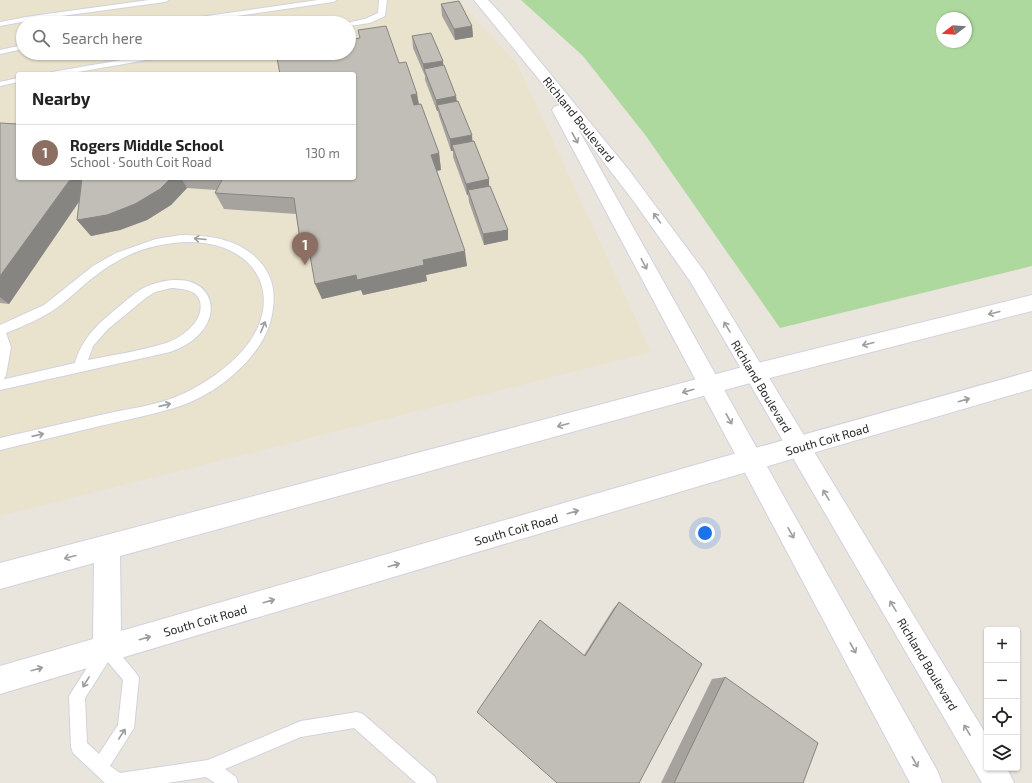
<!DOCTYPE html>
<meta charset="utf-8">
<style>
:root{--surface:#fff;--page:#f6f6f6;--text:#222;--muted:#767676;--line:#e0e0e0;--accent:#7c3aed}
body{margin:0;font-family:"Exo 2",sans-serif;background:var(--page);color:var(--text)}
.controls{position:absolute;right:12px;bottom:12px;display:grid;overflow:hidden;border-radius:4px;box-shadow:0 1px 3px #0004}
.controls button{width:36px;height:36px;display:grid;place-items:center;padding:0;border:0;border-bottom:1px solid var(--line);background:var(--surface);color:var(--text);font:20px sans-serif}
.compass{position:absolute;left:936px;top:12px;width:36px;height:36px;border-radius:50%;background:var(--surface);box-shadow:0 1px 3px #0004;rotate:253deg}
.you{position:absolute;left:705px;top:533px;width:14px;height:14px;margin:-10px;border:3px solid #fff;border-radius:50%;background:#1a73e8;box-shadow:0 0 0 6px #1a73e833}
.badge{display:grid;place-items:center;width:26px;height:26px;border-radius:50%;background:var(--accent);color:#fff;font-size:13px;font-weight:700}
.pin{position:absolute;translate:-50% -33px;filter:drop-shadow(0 1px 2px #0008)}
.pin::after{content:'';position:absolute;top:21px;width:14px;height:12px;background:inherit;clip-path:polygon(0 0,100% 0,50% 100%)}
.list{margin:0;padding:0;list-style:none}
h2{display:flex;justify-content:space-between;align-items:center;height:52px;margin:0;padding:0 16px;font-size:17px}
h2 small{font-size:13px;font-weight:400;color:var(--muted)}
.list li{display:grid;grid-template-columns:26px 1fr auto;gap:12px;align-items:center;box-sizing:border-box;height:56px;padding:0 16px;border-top:1px solid var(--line)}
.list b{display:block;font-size:15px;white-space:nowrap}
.list p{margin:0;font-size:13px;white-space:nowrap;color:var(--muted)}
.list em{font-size:13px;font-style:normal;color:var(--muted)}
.icon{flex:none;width:22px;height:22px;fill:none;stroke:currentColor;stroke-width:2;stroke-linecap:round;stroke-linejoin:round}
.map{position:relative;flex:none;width:1032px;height:783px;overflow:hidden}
.search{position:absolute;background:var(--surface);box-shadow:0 1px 3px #0004;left:16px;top:16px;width:340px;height:44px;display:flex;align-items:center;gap:10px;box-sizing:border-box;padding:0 14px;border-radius:22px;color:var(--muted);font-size:15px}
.panel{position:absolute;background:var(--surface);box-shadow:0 1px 3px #0004;left:16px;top:72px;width:340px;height:108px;border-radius:4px}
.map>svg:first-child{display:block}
.education{fill:#e9e2cd;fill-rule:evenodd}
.green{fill:#add99e;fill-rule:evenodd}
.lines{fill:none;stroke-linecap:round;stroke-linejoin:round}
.lane-casing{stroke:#d1d2df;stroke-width:2}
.street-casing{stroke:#d1d2df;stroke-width:2}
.secondary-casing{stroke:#d1d2df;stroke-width:2}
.lane{fill:#fff;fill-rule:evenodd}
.street{fill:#fff;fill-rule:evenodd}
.secondary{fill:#fff;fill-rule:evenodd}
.wall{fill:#a6a39e}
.shaded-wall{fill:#878581}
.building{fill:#c1beb8;stroke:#878581}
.oneway{stroke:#9e9e9e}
.labels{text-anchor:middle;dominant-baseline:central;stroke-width:3;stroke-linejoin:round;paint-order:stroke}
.street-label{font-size:12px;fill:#282828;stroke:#fff}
</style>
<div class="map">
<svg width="1032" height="783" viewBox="0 0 1032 783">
<rect width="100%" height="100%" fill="#e9e4dc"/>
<!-- education -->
<path class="education" d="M0 0H458L517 64 651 352 0 516ZM23 23H349V53H23ZM18 74H354V178H18Z"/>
<!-- green -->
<path class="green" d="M521 0H1032V266L780 328 646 136 583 56ZM942 18H966V42H942Z"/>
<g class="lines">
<defs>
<g id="lane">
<polygon points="149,0 169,0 165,2 32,20 0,26 0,22 32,16"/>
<polygon points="318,0 337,0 333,2 188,23 168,23 172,21"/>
<polygon points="379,0 387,0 385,16 370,23 349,26 349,23 346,23 365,19 378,13"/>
<polygon points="23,45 23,49 0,54 0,50"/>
<polygon points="162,53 180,53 176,55 66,74 48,74 52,72"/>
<polygon points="18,78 18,82 0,86 0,82"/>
<path d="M181 235C214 235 248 241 266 270 276 286 275 305 270 323 258 362 212 397 174 408 150 415 125 420 100 426 67 434 33 442 0 450V438C35 430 70 422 105 414 127 409 152 406 173 398 189 392 204 383 218 373 305 310 259 222 156 246 132 251 110 264 91 279 81 287 72 296 62 304 45 317 26 325 6 333L11 347 6 375 4 379 1 380 75 363C83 337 96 326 116 309 126 301 136 291 148 286 217 259 236 329 170 352L0 390V325L44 305 93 266 116 253 156 239ZM171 288C182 289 196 289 200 301 205 321 182 338 166 343 141 351 113 355 88 360L93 346 108 329 147 297 155 292Z"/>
<path d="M107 641 112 644 136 673 139 678 134 728 110 766 120 773 208 760 301 721 357 712 363 714 435 777 437 783H416L354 728 301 737 225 769 236 777 238 783H215L206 777 167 783H105L73 753 71 747 69 696 102 644ZM108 662 123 680 118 725 99 754 87 743 85 698Z"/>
</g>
<polygon id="street" points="474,0 488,0 502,15 628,169 704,271 987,736 987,768 1007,768 1014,783 982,783 690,281 635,203 577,127 938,772 942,783 910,783 552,110 554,107 560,105"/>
<polygon id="secondary" points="1032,295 1032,311 754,382 120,556 121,631 723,457 1032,371 1032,389 723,479 0,694 0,666 93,639 94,563 0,589 0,563 754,364"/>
</defs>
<!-- lane casing -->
<use href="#lane" class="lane-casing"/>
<!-- street casing -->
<use href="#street" class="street-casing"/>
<!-- secondary casing -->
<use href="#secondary" class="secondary-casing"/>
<!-- lane -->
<use href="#lane" class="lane"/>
<!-- street -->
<use href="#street" class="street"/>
<!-- secondary -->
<use href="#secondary" class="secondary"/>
</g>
<!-- wall -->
<g class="wall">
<polygon points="441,4 472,26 473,37 455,40 442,16"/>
<polygon points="358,30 399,63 417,94 419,105 439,153 441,170 437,171 467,266 426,275 427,281 363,295 361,290 322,299 310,255 307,255 300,240 296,214 224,209 215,193 216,190 187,188 171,205 147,220 120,230 91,236 77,220 79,202 9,304 0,303 0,123 18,178 354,178 360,38"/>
<polygon points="412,36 443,61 443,65 456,96 457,101 472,141 489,179 489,186 508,230 508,240 484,245 469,202 468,195 467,195 453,157 453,151 451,151 439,116 438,111 437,111 425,80 425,76 413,48"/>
<polygon points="619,602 639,783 584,655 613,609"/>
<polygon points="725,677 803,783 661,783 712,679"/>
</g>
<!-- shaded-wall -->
<g class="shaded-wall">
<polygon points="472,26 473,37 455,40 454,29"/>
<polygon points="443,61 444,72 424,69 425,76 423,64"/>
<polygon points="417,94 420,111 413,112 411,95"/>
<polygon points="456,96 457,108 437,105 438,111 437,111 436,100"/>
<polygon points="472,135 473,147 452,145 453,151 451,151 450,139"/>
<polygon points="439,153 441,170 434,171 431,155"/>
<polygon points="82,178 82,197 9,304 0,297 0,276 69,181"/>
<polygon points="171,178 181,178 187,188 171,205 147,220 120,230 91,236 77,220"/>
<polygon points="489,179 489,191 468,190 468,195 467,195 466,184"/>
<polygon points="508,230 508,240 484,245 483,234"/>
<polygon points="307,238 314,254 307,255 300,240"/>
<polygon points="465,251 467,266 426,275 427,281 363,295 361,290 322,299 315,284"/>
</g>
<!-- building -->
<g class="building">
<polygon points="459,1 472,26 454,29 441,4"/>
<polygon points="386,26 399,63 406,62 417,94 411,95 414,105 421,104 439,153 431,155 465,251 423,260 424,265 357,280 356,275 315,284 307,238 300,240 294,198 215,193 223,178 354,178 354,74 280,74 276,53 349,53 349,40 360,38 358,30"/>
<polygon points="431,33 443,61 423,64 412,36"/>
<polygon points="444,65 456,96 436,100 424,69"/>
<polygon points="458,101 472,135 450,139 437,105"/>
<polygon points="0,123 18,124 18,178 171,178 160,189 135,204 107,215 77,220 82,178 69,181 0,276"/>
<polygon points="474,141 489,179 466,184 452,145"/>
<polygon points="490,186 508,230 483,234 468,190"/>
<polygon points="619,602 702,664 639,783 557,783 477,712 540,620 585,656"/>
<polygon points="725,677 818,743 803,783 674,783"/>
</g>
<!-- one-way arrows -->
<defs><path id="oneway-shaft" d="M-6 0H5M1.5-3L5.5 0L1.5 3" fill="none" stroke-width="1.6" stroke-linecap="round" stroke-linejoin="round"/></defs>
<g class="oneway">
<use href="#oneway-shaft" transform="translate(575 138) rotate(61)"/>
<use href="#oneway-shaft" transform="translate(657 218) rotate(-126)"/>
<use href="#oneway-shaft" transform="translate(200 239) rotate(-175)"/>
<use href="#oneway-shaft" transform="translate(644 264) rotate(62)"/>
<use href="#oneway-shaft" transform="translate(994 313) rotate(166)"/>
<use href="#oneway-shaft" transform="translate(263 327) rotate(-67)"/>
<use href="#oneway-shaft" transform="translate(727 327) rotate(-121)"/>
<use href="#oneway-shaft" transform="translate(868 344) rotate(166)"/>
<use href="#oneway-shaft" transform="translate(688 391) rotate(164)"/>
<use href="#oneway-shaft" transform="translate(964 400) rotate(-16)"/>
<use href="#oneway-shaft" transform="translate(165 405) rotate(-13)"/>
<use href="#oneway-shaft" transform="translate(729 419) rotate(61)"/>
<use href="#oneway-shaft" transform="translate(563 425) rotate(165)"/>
<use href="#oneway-shaft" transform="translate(38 435) rotate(-13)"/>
<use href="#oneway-shaft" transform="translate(826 495) rotate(-121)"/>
<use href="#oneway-shaft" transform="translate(573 512) rotate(-16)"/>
<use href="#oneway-shaft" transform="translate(791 533) rotate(61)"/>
<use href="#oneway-shaft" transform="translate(70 557) rotate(165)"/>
<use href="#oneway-shaft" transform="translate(394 565) rotate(-16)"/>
<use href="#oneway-shaft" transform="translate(269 601) rotate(-16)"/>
<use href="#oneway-shaft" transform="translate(893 606) rotate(-121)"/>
<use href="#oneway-shaft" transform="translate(145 638) rotate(-16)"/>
<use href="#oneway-shaft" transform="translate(853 648) rotate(61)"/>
<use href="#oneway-shaft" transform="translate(37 669) rotate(-16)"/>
<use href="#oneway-shaft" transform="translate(86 682) rotate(122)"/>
<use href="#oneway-shaft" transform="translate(967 730) rotate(-121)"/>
<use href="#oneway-shaft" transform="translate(122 734) rotate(-57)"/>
<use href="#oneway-shaft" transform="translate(915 762) rotate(61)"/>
</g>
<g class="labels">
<!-- street labels -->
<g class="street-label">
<text transform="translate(579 119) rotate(51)">Richland Boulevard</text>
<text transform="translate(762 386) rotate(59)">Richland Boulevard</text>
<text transform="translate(827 439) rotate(-16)">South Coit Road</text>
<text transform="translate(516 529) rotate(-16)">South Coit Road</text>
<text transform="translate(205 620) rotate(-16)">South Coit Road</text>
<text transform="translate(928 664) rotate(59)">Richland Boulevard</text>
</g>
</g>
</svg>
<div class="controls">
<button>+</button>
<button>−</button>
<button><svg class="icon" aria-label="locate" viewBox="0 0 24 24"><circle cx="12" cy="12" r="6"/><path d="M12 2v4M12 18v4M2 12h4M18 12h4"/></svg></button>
<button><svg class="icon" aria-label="layers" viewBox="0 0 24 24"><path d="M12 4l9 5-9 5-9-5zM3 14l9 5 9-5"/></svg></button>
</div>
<svg class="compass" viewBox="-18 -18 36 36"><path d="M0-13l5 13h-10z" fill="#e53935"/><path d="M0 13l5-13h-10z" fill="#767676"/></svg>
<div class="you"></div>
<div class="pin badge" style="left:305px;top:265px;background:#8d6e63">1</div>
<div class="search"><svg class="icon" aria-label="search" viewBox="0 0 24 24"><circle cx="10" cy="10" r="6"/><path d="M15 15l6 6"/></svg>Search here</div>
<section class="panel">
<h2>Nearby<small></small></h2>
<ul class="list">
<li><span class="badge" style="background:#8d6e63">1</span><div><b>Rogers Middle School</b><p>School · South Coit Road</p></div><em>130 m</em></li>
</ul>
</section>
</div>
